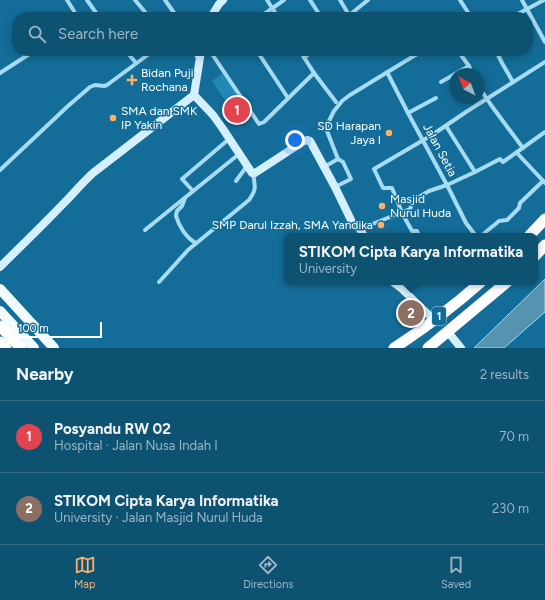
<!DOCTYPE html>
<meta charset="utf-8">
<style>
:root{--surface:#0e5272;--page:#175877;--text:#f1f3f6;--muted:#9bb6c4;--line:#2e6984;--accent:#ffae67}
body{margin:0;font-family:Figtree,sans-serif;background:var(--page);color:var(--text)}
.compass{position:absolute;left:449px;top:68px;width:36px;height:36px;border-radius:50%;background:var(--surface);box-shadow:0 2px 10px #0003;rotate:318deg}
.scale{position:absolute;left:12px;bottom:10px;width:90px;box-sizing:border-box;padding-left:4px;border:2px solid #fff;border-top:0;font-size:11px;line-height:14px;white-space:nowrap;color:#fff;-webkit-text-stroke:3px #136d98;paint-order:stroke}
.you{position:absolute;left:295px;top:140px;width:14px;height:14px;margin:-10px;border:3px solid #fff;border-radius:50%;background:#1a73e8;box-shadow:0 0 0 6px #1a73e833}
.badge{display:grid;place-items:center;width:26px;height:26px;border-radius:50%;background:var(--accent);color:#fff;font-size:13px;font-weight:700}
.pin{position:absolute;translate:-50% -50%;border:2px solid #fff;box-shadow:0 1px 4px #0006}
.popup{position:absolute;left:284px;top:233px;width:254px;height:52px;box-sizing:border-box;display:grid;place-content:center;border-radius:8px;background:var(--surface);filter:drop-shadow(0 1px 3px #0005);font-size:13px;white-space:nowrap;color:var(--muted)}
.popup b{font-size:15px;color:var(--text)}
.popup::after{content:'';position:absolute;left:50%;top:100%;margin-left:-8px;border:8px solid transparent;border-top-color:var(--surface)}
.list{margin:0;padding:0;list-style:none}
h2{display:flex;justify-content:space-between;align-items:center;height:52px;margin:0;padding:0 16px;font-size:17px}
h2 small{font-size:13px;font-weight:400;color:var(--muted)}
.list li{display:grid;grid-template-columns:26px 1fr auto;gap:12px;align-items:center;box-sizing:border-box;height:72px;padding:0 16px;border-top:1px solid var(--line)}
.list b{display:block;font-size:15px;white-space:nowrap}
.list p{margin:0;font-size:13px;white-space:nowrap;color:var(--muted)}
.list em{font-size:13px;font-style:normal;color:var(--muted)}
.icon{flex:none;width:22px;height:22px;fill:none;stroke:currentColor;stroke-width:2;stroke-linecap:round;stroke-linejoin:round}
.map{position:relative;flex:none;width:545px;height:348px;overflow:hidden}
.search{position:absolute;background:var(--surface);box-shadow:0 2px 10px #0003;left:12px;right:12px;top:12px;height:44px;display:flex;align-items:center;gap:10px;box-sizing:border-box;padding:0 14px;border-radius:16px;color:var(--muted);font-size:15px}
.sheet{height:196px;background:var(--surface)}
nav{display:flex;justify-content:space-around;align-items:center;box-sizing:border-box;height:56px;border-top:1px solid var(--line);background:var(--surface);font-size:11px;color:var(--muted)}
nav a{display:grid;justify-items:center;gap:2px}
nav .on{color:var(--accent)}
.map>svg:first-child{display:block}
.green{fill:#2288b5}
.water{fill:#5693b0;stroke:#97daf6}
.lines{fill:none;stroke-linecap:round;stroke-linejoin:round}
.street{stroke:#a5dbf3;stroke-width:4}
.secondary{stroke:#d5f0fd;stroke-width:8}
.primary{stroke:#f1faff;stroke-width:10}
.highway{stroke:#fff;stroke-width:11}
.poi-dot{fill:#ffae67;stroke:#136d98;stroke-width:1.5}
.labels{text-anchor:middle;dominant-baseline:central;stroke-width:3;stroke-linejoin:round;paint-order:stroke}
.shield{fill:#136d98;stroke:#b8d3e0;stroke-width:1}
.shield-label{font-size:11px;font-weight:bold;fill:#fff}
.poi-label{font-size:12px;fill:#fff;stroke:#136d98;text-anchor:start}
.street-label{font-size:12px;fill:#fff;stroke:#136d98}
</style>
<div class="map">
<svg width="545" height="348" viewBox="0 0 545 348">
<rect width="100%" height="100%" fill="#136d98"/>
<!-- green -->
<polygon class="green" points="223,73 237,94 226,102 212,81"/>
<!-- water -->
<polygon class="water" points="545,279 545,312 504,348 474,348"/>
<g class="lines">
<!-- street -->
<g class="street">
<polyline points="67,0 74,11 76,17"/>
<polyline points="87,0 99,17"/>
<polyline points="135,0 145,12 141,17"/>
<polyline points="165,0 177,17"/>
<polyline points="267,0 278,17"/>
<polyline points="310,0 321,17"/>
<polyline points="340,0 349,15"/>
<polyline points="460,0 471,17"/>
<polyline points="522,0 545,42"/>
<polyline points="260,17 284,0"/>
<polyline points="347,17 368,0"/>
<polyline points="512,17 544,0"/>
<polyline points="126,51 136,63"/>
<polyline points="193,51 199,59"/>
<polyline points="210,51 259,124 264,122 314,73"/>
<polyline points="257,51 288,98"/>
<polyline points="300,51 314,73 336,102"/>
<polyline points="458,51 469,66 472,74"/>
<polyline points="496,51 502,63 513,82"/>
<polyline points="304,58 312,51"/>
<polyline points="387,72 408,113 447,185 466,223 476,236"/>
<polyline points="0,73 34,51"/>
<polyline points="455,74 469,66"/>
<polyline points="441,82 455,74"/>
<polyline points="479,87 491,105 523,148"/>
<polyline points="408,113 436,98"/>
<polyline points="446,126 475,172"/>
<polyline points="517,153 545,183"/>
<polyline points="324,167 338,159"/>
<polyline points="0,170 68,106 90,87 95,85 104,86 107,85 153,51"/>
<polyline points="236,181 247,166"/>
<polyline points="335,187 351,179 343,162 338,159 327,131 327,125 334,111 342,101 350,95 422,51"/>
<polyline points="193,191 182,179 229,139"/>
<path d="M185 198 182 206 177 211 176 216C179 226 186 238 196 243"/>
<polyline points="360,229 410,209 414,200 429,191 447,185 475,172 500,159 503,162 545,132"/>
<polyline points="145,230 239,154"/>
<polyline points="419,236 417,231 412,231 402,213 392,188 383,188 374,169 432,135 466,112 545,62"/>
<polyline points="481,236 499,221 507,220 519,208 520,203 543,181"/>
<path d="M159 282 170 270 188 250 249 200C257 189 255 187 253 173"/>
<polyline points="401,288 410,282"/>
</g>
<!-- secondary -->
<g class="secondary">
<polyline points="211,17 219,4 223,0"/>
<polyline points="194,95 213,115 223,129 252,173 255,173 304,141 308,140 310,141 335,187 352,222 355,225 360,229 364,236"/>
<path d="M0 267C21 246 42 226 62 205 73 194 82 183 93 173L194 95 201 51"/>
<polyline points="393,282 401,288 434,320"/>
<polyline points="448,332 461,348"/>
</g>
<!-- primary -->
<g class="primary">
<polyline points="0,289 54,348"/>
<polyline points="0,311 34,348"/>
</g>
<!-- highway -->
<g class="highway">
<polyline points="529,236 545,219"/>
<polyline points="535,256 545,245"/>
<polyline points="0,326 21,348"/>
<polyline points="0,342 6,348"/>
<path d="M394 348C425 328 454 306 481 282"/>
<polyline points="428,348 507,282"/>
</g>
</g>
<!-- markers -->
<g class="poi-dot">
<path d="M130 74h4v4h4v4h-4v4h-4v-4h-4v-4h4z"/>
<circle cx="113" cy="118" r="4"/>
<circle cx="389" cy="133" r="4"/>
<circle cx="382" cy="206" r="4"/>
<circle cx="381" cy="225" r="4"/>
</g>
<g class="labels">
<!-- shield labels -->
<rect class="shield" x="432" y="307" width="14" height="18" rx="3"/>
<g class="shield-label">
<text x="439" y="316">1</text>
</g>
<!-- poi labels -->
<g class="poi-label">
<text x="141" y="73">Bidan Puji<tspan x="141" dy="14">Rochana</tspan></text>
<text x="121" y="111">SMA dan SMK<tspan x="121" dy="14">IP Yakin</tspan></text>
<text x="381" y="126" text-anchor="end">SD Harapan<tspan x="381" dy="14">Jaya I</tspan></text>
<text x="390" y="199">Masjid<tspan x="390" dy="14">Nurul Huda</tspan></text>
<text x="373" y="225" text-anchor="end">SMP Darul Izzah, SMA Yandika</text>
</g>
<!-- street labels -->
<g class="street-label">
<text transform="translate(440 150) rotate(62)">Jalan Setia</text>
</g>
</g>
</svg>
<svg class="compass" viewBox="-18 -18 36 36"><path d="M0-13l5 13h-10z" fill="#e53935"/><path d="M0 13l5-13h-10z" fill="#9bb6c4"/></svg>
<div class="scale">100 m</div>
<div class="you"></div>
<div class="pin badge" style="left:237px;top:110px;background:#e0444e">1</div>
<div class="pin badge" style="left:411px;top:313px;background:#8d6e63">2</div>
<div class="popup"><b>STIKOM Cipta Karya Informatika</b>University</div>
<div class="search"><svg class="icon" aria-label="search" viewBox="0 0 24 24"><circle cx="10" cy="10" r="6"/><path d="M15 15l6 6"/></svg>Search here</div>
</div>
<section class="sheet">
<h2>Nearby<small>2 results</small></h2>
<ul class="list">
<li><span class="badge" style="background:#e0444e">1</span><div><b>Posyandu RW 02</b><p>Hospital · Jalan Nusa Indah I</p></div><em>70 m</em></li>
<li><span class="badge" style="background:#8d6e63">2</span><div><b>STIKOM Cipta Karya Informatika</b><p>University · Jalan Masjid Nurul Huda</p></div><em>230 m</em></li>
</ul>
</section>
<nav>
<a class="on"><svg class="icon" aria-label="map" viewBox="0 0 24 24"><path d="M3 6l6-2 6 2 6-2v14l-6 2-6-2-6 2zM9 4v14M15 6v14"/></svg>Map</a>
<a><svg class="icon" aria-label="directions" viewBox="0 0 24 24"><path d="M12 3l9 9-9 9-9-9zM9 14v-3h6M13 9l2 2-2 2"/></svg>Directions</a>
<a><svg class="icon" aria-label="saved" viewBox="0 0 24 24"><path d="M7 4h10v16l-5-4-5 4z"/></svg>Saved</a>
</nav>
